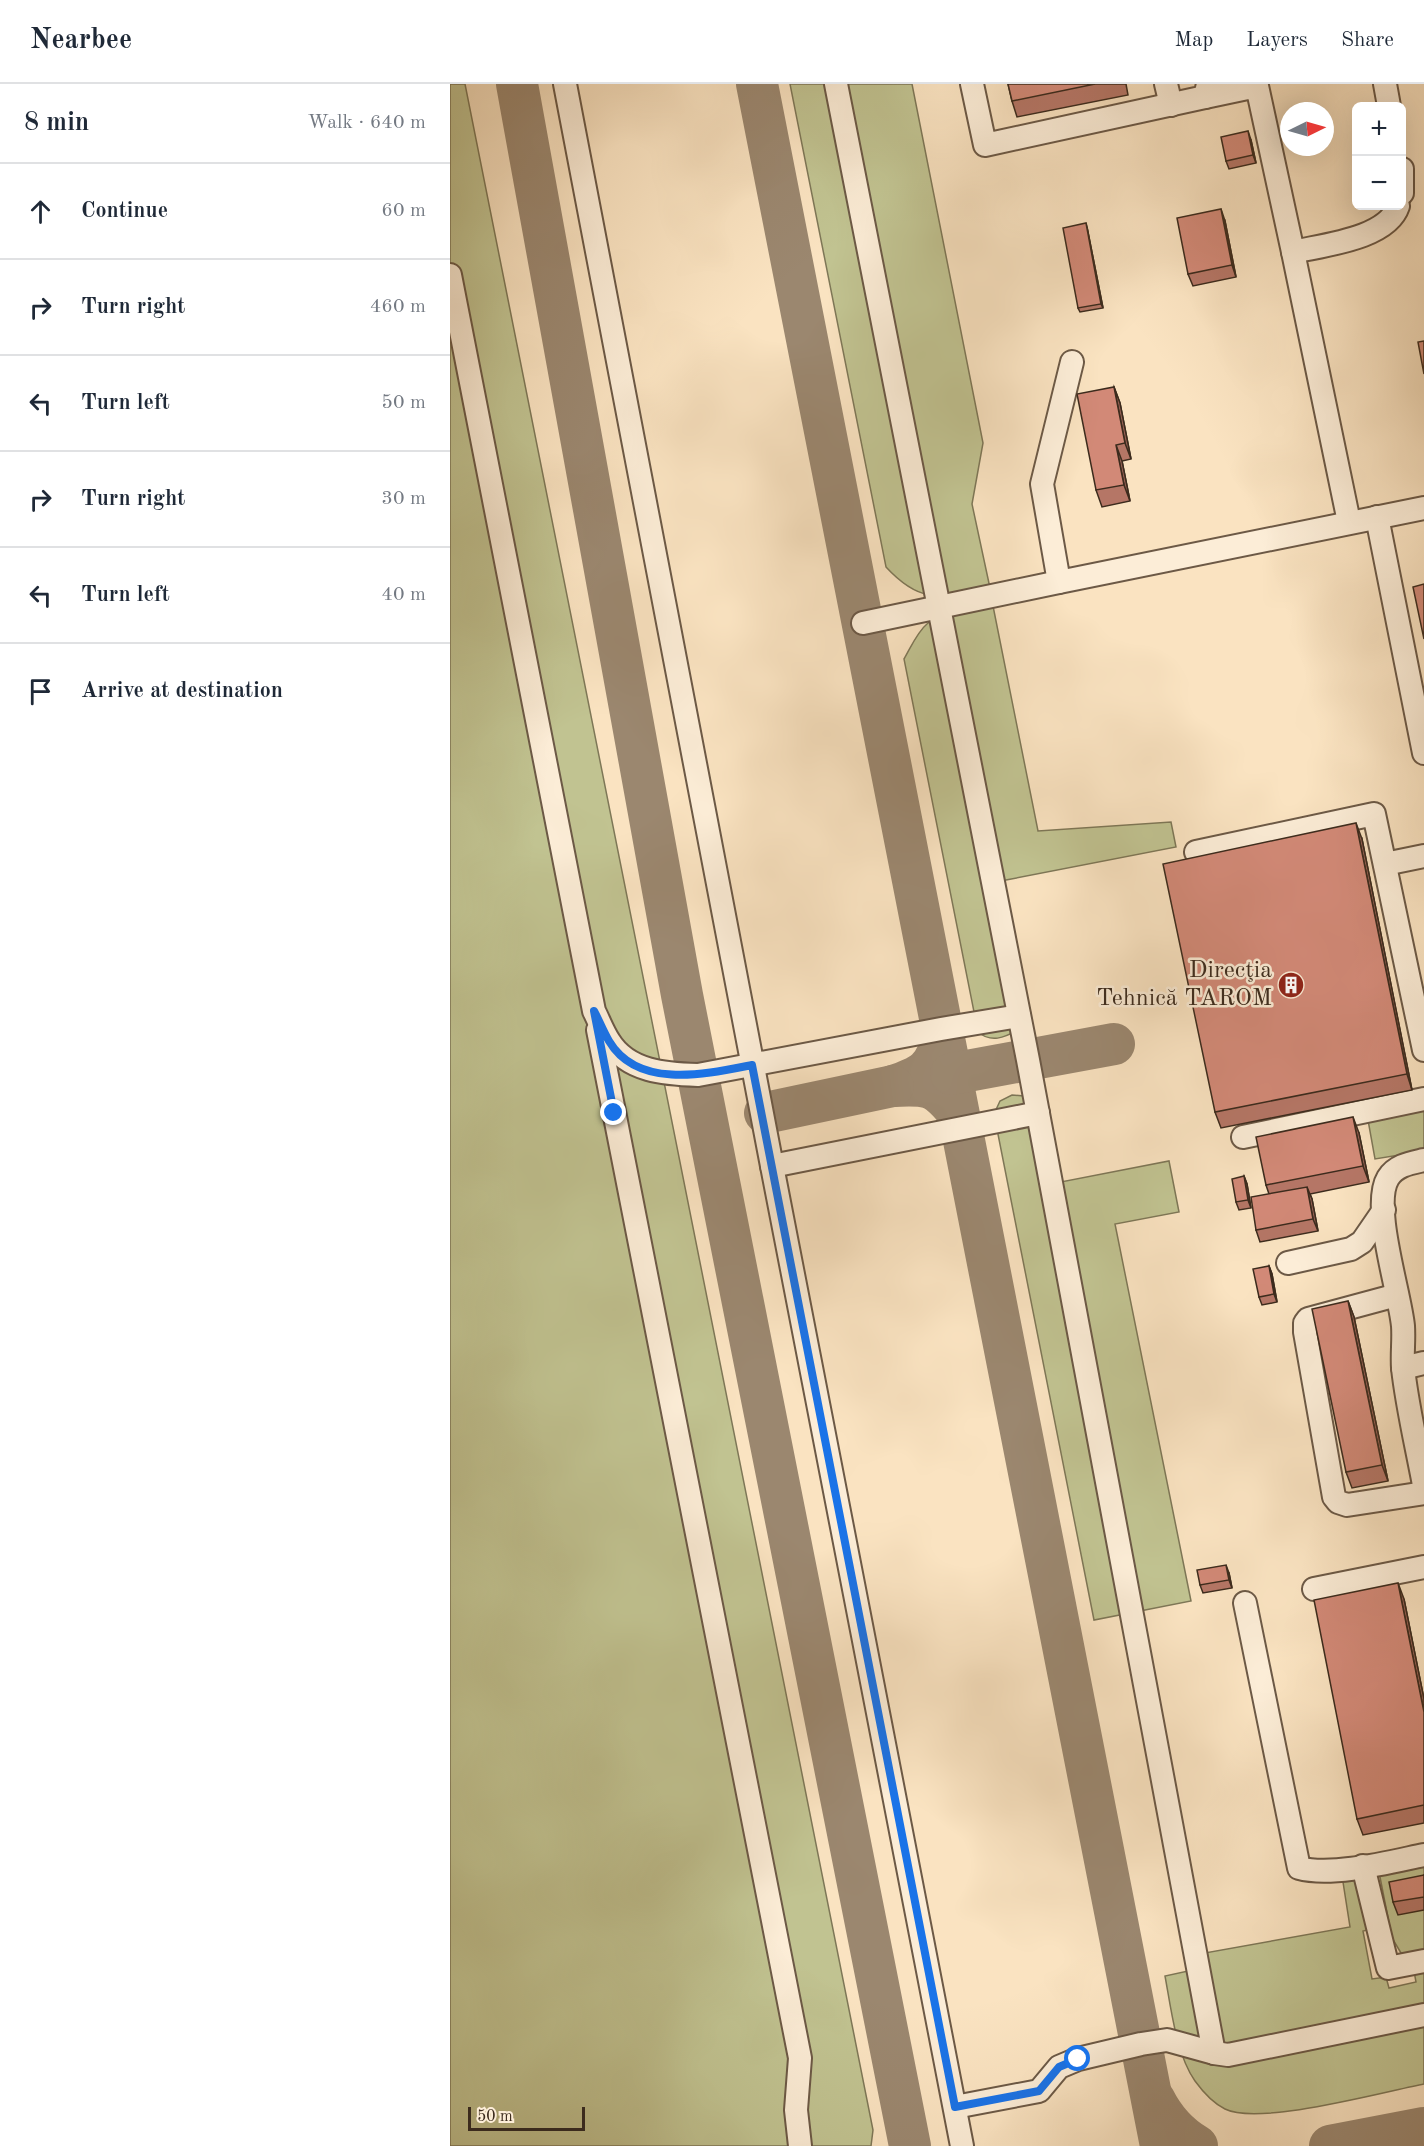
<!DOCTYPE html>
<meta charset="utf-8">
<style>
:root{--surface:#fff;--page:#f6f6f7;--text:#1f2937;--muted:#747a83;--line:#e0e1e3}
body{margin:0;font-family:"Old Standard TT",serif;background:var(--page);color:var(--text)}
.controls{position:absolute;right:18px;top:18px;display:grid;overflow:hidden;border-radius:9px;box-shadow:0 6px 24px #0002}
.controls button{width:54px;height:54px;display:grid;place-items:center;padding:0;border:0;border-bottom:2px solid var(--line);background:var(--surface);color:var(--text);font:30px sans-serif}
.compass{position:absolute;left:830px;top:18px;width:54px;height:54px;border-radius:50%;background:var(--surface);box-shadow:0 6px 24px #0002;rotate:85deg}
.scale{position:absolute;left:18px;bottom:15px;width:117px;box-sizing:border-box;padding-left:6px;border:3px solid #3c2b1d;border-top:0;font-size:16px;line-height:21px;white-space:nowrap;color:#3c2b1d;-webkit-text-stroke:4px #fcedd7;paint-order:stroke}
.stop{position:absolute;width:18px;height:18px;margin:-14px;border:4px solid #1a73e8;border-radius:50%;background:#fff}
.stop.end{background:#1a73e8;border-color:#fff;box-shadow:0 2px 6px #0008}
.list{margin:0;padding:0;list-style:none}
h2{display:flex;justify-content:space-between;align-items:center;height:78px;margin:0;padding:0 24px;font-size:26px}
h2 small{font-size:20px;font-weight:400;color:var(--muted)}
.list li{display:grid;grid-template-columns:39px 1fr auto;gap:18px;align-items:center;box-sizing:border-box;height:96px;padding:0 24px;border-top:2px solid var(--line)}
.list b{display:block;font-size:22px;white-space:nowrap}
.list em{font-size:20px;font-style:normal;color:var(--muted)}
.icon{flex:none;width:33px;height:33px;fill:none;stroke:currentColor;stroke-width:2;stroke-linecap:round;stroke-linejoin:round}
.map{position:relative;flex:none;width:974px;height:2062px;overflow:hidden}
header{display:flex;align-items:center;gap:36px;box-sizing:border-box;height:84px;padding:0 30px;background:var(--surface);border-bottom:2px solid var(--line)}
header strong{font-size:28px}
nav{display:flex;gap:33px;margin-inline-start:auto;font-size:21px}
main{display:flex}
aside{flex:1;background:var(--surface)}
.map>svg:first-child{display:block}
.green{fill:#c1c391;stroke:#7e7757;stroke-width:1.5}
.lines{fill:none;stroke-linecap:round;stroke-linejoin:round}
.taxiway{stroke:#9b876f;stroke-width:42}
.minor-casing{stroke:#6c5946;stroke-width:26}
.minor{stroke:#fcedd7;stroke-width:22}
.wall{fill:#b57666;stroke:#3c2b1d;stroke-width:1.5}
.shaded-wall{fill:#936053;stroke:#3c2b1d;stroke-width:1.5}
.building{fill:#d28977;stroke:#3c2b1d;stroke-width:1.5}
.route{stroke:#1a73e8;stroke-width:8}
.labels{text-anchor:middle;dominant-baseline:central;stroke-width:5;stroke-linejoin:round;paint-order:stroke}
.poi-label{font-size:24px;fill:#3c2b1d;stroke:#fcedd7;text-anchor:end}
</style>
<header>
<strong>Nearbee</strong>
<nav><a>Map</a><a>Layers</a><a>Share</a></nav>
</header>
<main>
<aside>
<h2>8 min<small>Walk · 640 m</small></h2>
<ul class="list">
<li><svg class="icon" aria-label="ahead" viewBox="0 0 24 24"><path d="M12 20V5M6 11l6-6 6 6"/></svg><div><b>Continue</b></div><em>60 m</em></li>
<li><svg class="icon" aria-label="right" viewBox="0 0 24 24"><path d="M7 20v-9h11M14 6l5 5-5 5"/></svg><div><b>Turn right</b></div><em>460 m</em></li>
<li><svg class="icon" aria-label="left" viewBox="0 0 24 24"><path d="M17 20v-9H6M10 6l-5 5 5 5"/></svg><div><b>Turn left</b></div><em>50 m</em></li>
<li><svg class="icon" aria-label="right" viewBox="0 0 24 24"><path d="M7 20v-9h11M14 6l5 5-5 5"/></svg><div><b>Turn right</b></div><em>30 m</em></li>
<li><svg class="icon" aria-label="left" viewBox="0 0 24 24"><path d="M17 20v-9H6M10 6l-5 5 5 5"/></svg><div><b>Turn left</b></div><em>40 m</em></li>
<li><svg class="icon" aria-label="arrive" viewBox="0 0 24 24"><path d="M6 21V4h12l-3 4 3 4H6"/></svg><div><b>Arrive at destination</b></div></li>
</ul>
</aside>
<div class="map">
<svg width="974" height="2062" viewBox="0 0 974 2062">
<rect width="100%" height="100%" fill="#fae3c1"/>
<filter id="stains"><feTurbulence type="fractalNoise" baseFrequency=".00333" numOctaves="4"/><feColorMatrix values="0 0 0 0 .2 0 0 0 0 .09 0 0 0 0 .02 0 0 0 .5 -.17"/></filter>
<radialGradient id="worn" r=".72"><stop offset=".6" stop-color="#630" stop-opacity="0"/><stop offset="1" stop-color="#630" stop-opacity=".3"/></radialGradient>
<!-- green -->
<g class="green">
<polygon points="0,0 15,0 423,2046 421,2062 0,2062"/>
<path d="M340 0H462L533 359 522 420 540 504C492 513 472 522 436 483Z"/>
<path d="M543 522 588 747 721 738 726 763 556 796 550 800 568 946C554 954 541 959 528 948L454 575C461 563 467 548 478 539 494 526 523 526 543 522Z"/>
<polygon points="562,1011 574,1012 606,1099 719,1077 729,1128 665,1140 741,1517 644,1536 544,1030 550,1017"/>
<polygon points="974,1026 974,1067 925,1075 918,1036"/>
<polygon points="974,1779 974,1868 962,1871 951,1869 942,1854 929,1788"/>
<path d="M903 1793 915 1813 922 1845 913 1847 922 1895 936 1893 939 1904 966 1898 964 1887 974 1885V2000C933 2008 809 2042 775 2025 763 2019 753 2008 745 1997 726 1970 721 1924 715 1892L752 1884 749 1870 900 1843 893 1798 894 1794Z"/>
</g>
<g class="lines">
<!-- taxiway -->
<g class="taxiway">
<polyline points="67,0 232,911 460,2062"/>
<polyline points="307,0 711,2062"/>
<path d="M493 952C485 986 473 992 443 1002 478 1000 486 1001 508 1029"/>
<polyline points="501,990 664,960"/>
<polyline points="315,1029 443,1002"/>
<path d="M704 2015C714 2035 728 2051 747 2062"/>
<polyline points="880,2062 974,2044"/>
</g>
<defs>
<g id="minor">
<polyline points="115,0 322,1082 512,2062"/>
<polyline points="386,0 578,976 764,1969"/>
<polyline points="522,0 535,61 755,13 758,0"/>
<polyline points="716,0 721,21"/>
<polyline points="935,0 939,22"/>
<polyline points="755,13 807,2 843,168"/>
<polyline points="952,85 952,109"/>
<path d="M0 191 144 927C149 937 153 948 159 957 178 988 216 990 248 991L491 945 569 932"/>
<polyline points="622,278 592,400 609,498 974,424"/>
<polyline points="927,433 974,669"/>
<path d="M899 438 843 168C873 161 937 155 948 122"/>
<polyline points="413,539 609,498"/>
<polyline points="746,768 924,730 974,966"/>
<polyline points="935,780 974,772"/>
<polyline points="148,946 350,1974 346,2026 350,2062"/>
<polyline points="793,1053 974,1015"/>
<path d="M974 1076C961 1079 946 1081 938 1094 921 1122 950 1209 953 1242 954 1256 952 1270 953 1284 957 1322 967 1363 974 1401"/>
<polyline points="322,1082 588,1029"/>
<polyline points="838,1179 901,1165 912,1158 934,1126"/>
<polyline points="947,1211 858,1235 855,1239 855,1248 884,1413 888,1418 897,1421 974,1409"/>
<polyline points="953,1284 974,1279"/>
<polyline points="864,1505 974,1483"/>
<path d="M795 1519 849 1784C882 1793 940 1778 974 1771"/>
<polyline points="913,1782 938,1884 974,1877"/>
<polyline points="505,2023 589,2007 609,1983 628,1975 691,1960 717,1956 764,1969 778,1971 974,1931"/>
</g>
</defs>
<!-- minor casing -->
<use href="#minor" class="minor-casing"/>
<!-- minor -->
<use href="#minor" class="minor"/>
</g>
<!-- wall -->
<g class="wall">
<polygon points="558,0 676,0 678,11 567,33 562,17"/>
<polygon points="801,56 806,79 779,85 776,77"/>
<polygon points="775,137 786,193 743,202 738,190"/>
<polygon points="637,143 653,224 630,228 628,224"/>
<polygon points="664,303 670,319 681,375 672,377 680,417 652,423 646,406"/>
<polygon points="912,755 962,1006 771,1044 765,1028"/>
<polygon points="909,1049 919,1098 860,1110 862,1115 868,1147 810,1158 806,1146 819,1110 816,1101"/>
<polygon points="794,1092 797,1100 801,1124 789,1126 786,1118"/>
<polygon points="819,1182 822,1190 827,1218 812,1221 809,1213"/>
<polygon points="898,1217 904,1233 938,1397 902,1404 896,1388"/>
<polygon points="779,1489 782,1504 753,1509 750,1501"/>
<polygon points="954,1515 974,1615 974,1739 913,1751 907,1735"/>
<polygon points="974,1791 974,1826 948,1831 943,1818"/>
</g>
<!-- shaded-wall -->
<g class="shaded-wall">
<polygon points="798,47 801,56 806,79 803,71"/>
<polygon points="771,125 775,137 786,193 782,181"/>
<polygon points="636,139 637,143 653,224 651,220"/>
<polygon points="664,303 670,319 681,375 675,359"/>
<polygon points="666,361 672,377 680,417 674,401"/>
<polygon points="906,739 912,755 962,1006 957,990"/>
<polygon points="903,1033 909,1049 919,1098 913,1082"/>
<polygon points="794,1092 797,1100 801,1124 798,1116"/>
<polygon points="857,1103 862,1115 868,1147 863,1135"/>
<polygon points="819,1182 822,1190 827,1218 824,1210"/>
<polygon points="898,1217 904,1233 938,1397 932,1381"/>
<polygon points="776,1481 779,1489 782,1504 779,1496"/>
<polygon points="948,1499 954,1515 974,1615 974,1628"/>
</g>
<!-- building -->
<g class="building">
<polygon points="558,0 645,0 562,17"/>
<polygon points="798,47 803,71 776,77 771,53"/>
<polygon points="771,125 782,181 738,190 727,134"/>
<polygon points="636,139 651,220 628,224 613,144"/>
<polygon points="974,257 974,290 968,258"/>
<polygon points="664,303 675,359 666,361 674,401 646,406 627,310"/>
<polygon points="974,500 974,555 963,503"/>
<polygon points="906,739 957,990 765,1028 713,780"/>
<polygon points="903,1033 913,1082 816,1101 806,1053"/>
<polygon points="794,1092 798,1116 786,1118 782,1095"/>
<polygon points="857,1103 863,1135 806,1146 801,1113"/>
<polygon points="819,1182 824,1210 809,1213 803,1185"/>
<polygon points="898,1217 932,1381 896,1388 862,1225"/>
<polygon points="776,1481 779,1496 750,1501 747,1486"/>
<polygon points="948,1499 974,1628 974,1721 907,1735 864,1516"/>
<polygon points="974,1791 974,1813 943,1818 939,1798"/>
</g>
<g class="lines">
<!-- route -->
<path class="route" d="M164 1029 144 927C149 936 153 947 159 957 188 1006 257 990 302 981L505 2023 589 2007 609 1983 628 1975"/>
</g>
<!-- icons -->
<defs>
<symbol id="building-disc" viewBox="-11 -11 22 22"><circle r="9.5" fill="#8f2418" stroke="#fcedd7"/><path d="M-4-6H4V6H1V3H-1V6H-4ZM-2.5-4.3h1.7v1.8h-1.7ZM.8-4.3h1.7v1.8H.8ZM-2.5-1h1.7V.8h-1.7ZM.8-1h1.7V.8H.8Z" fill="#fff"/></symbol>
</defs>
<g fill-rule="evenodd">
<use href="#building-disc" x="826" y="886" width="30" height="30"/>
</g>
<g class="labels">
<!-- poi labels -->
<g class="poi-label">
<text x="822" y="887">Direcţia<tspan x="822" dy="28">Tehnică TAROM</tspan></text>
</g>
</g>
<rect width="100%" height="100%" filter="url(#stains)"/>
<rect width="100%" height="100%" fill="url(#worn)"/>
</svg>
<div class="controls">
<button>+</button>
<button>−</button>
</div>
<svg class="compass" viewBox="-18 -18 36 36"><path d="M0-13l5 13h-10z" fill="#e53935"/><path d="M0 13l5-13h-10z" fill="#747a83"/></svg>
<div class="scale">50 m</div>
<div class="stop" style="left:628px;top:1975px"></div>
<div class="stop end" style="left:164px;top:1029px"></div>
</div>
</main>
